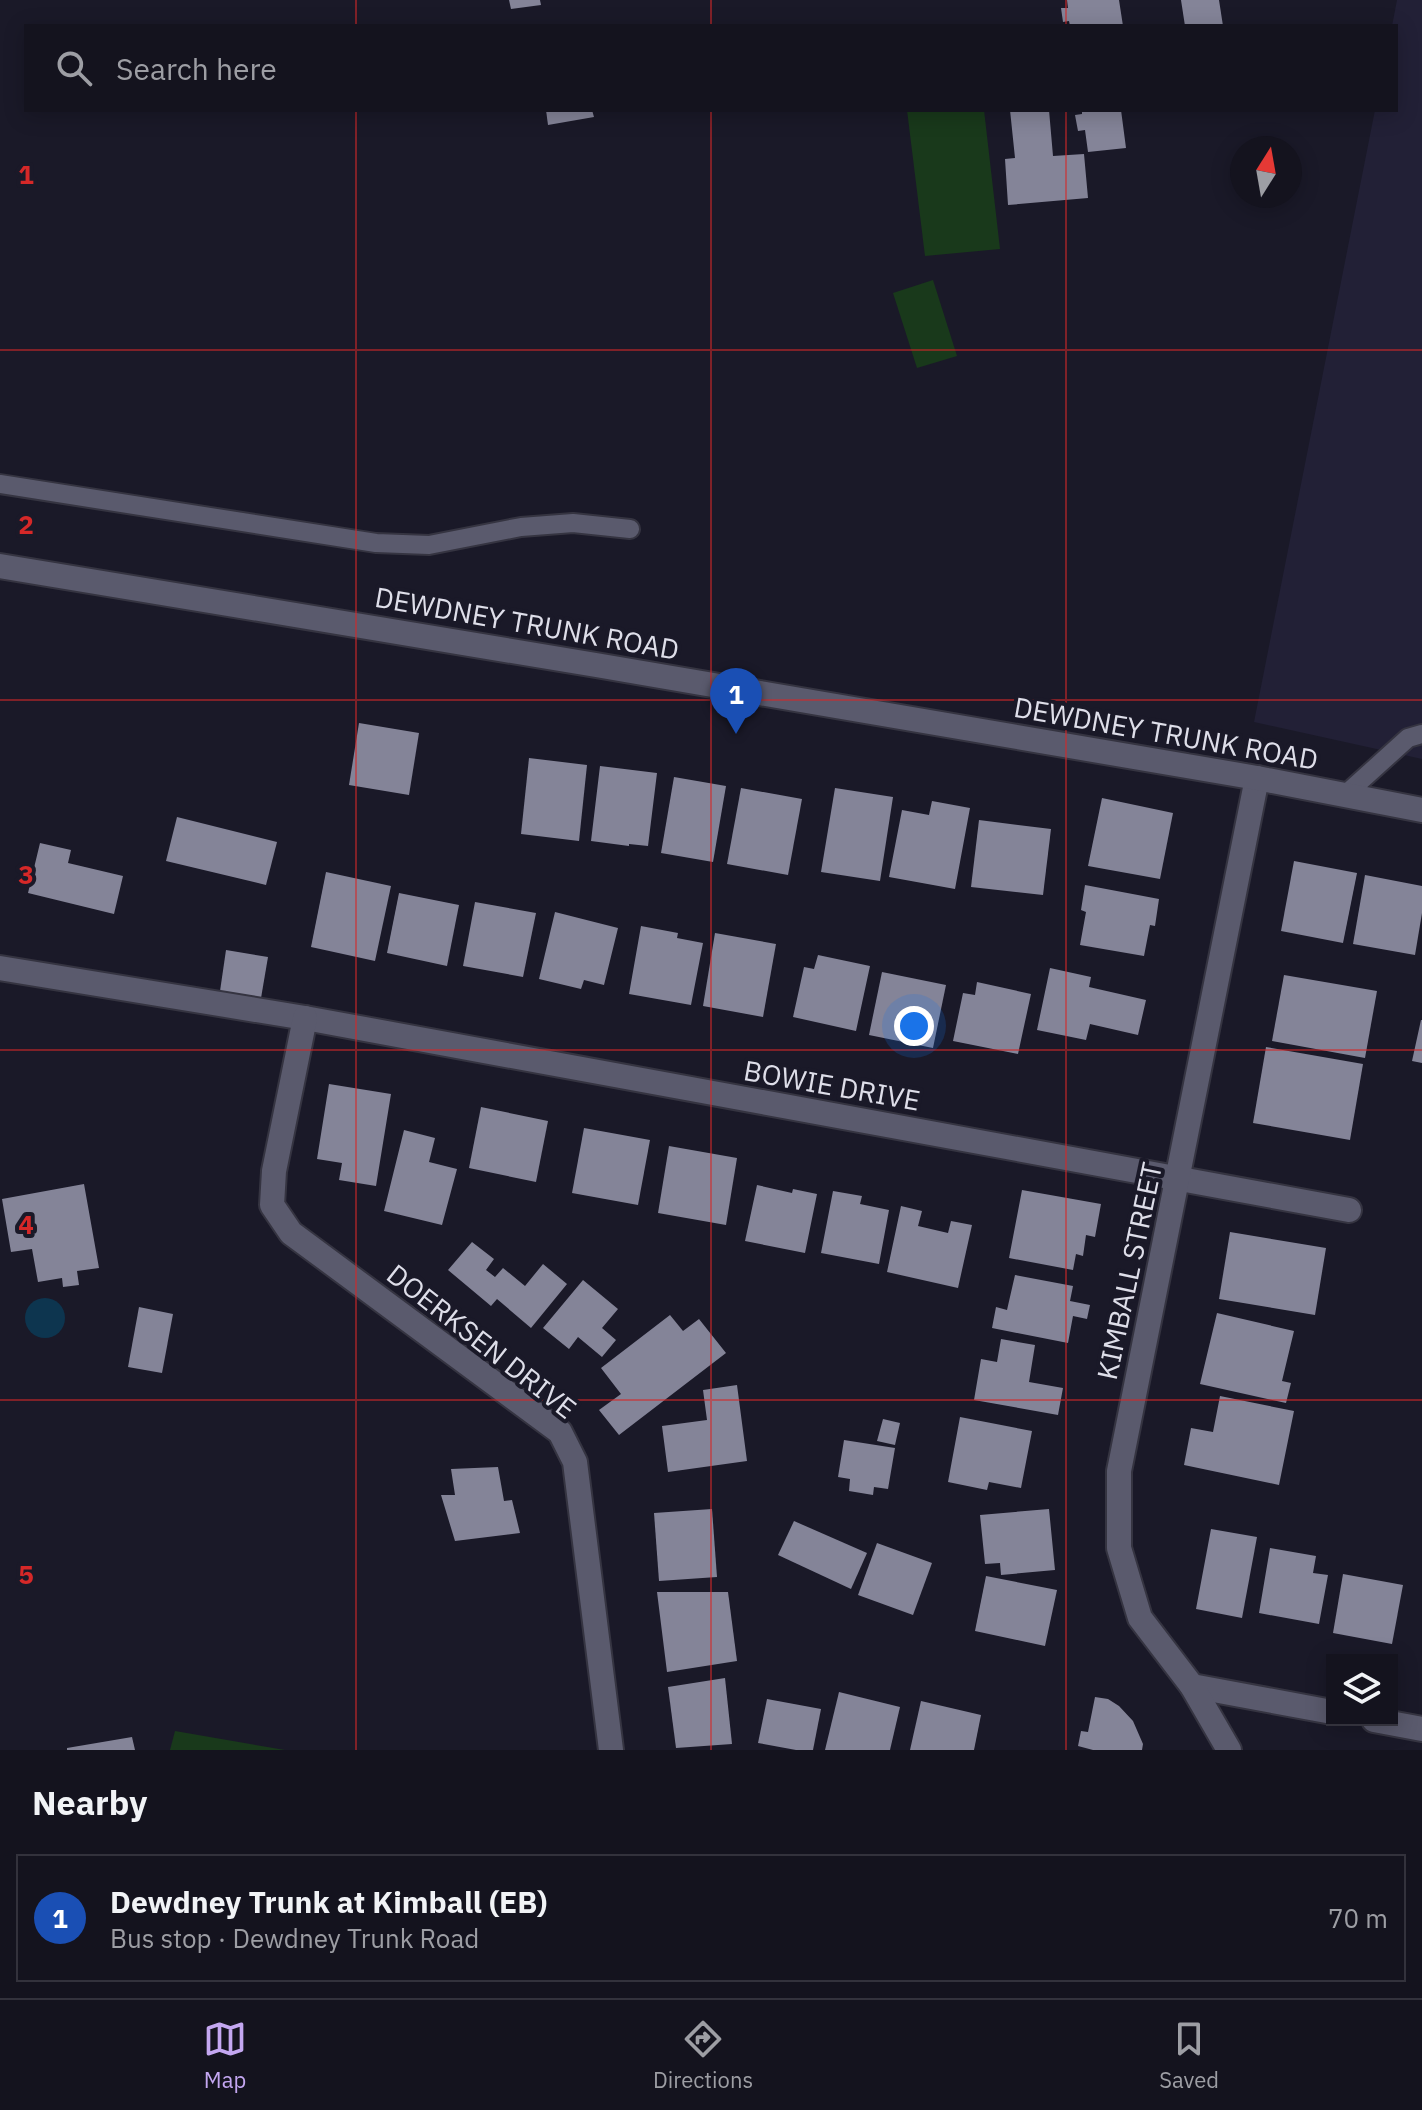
<!DOCTYPE html>
<meta charset="utf-8">
<style>
:root{--surface:#14131e;--page:#21202b;--text:#f1f3f6;--muted:#9d9ea4;--line:#33323c;--accent:#c4a7f1}
body{margin:0;font-family:"IBM Plex Sans",sans-serif;background:var(--page);color:var(--text)}
.controls{position:absolute;right:24px;bottom:24px;display:grid;overflow:hidden;border-radius:0px;box-shadow:0 4px 20px #0003}
.controls button{width:72px;height:72px;display:grid;place-items:center;padding:0;border:0;border-bottom:2px solid var(--line);background:var(--surface);color:var(--text);font:40px sans-serif}
.compass{position:absolute;left:1230px;top:136px;width:72px;height:72px;border-radius:50%;background:var(--surface);box-shadow:0 4px 20px #0003;rotate:11deg}
.you{position:absolute;left:914px;top:1026px;width:28px;height:28px;margin:-20px;border:6px solid #fff;border-radius:50%;background:#1a73e8;box-shadow:0 0 0 12px #1a73e833}
.badge{display:grid;place-items:center;width:52px;height:52px;border-radius:50%;background:var(--accent);color:#fff;font-size:26px;font-weight:700}
.pin{position:absolute;translate:-50% -66px;filter:drop-shadow(0 2px 4px #0008)}
.pin::after{content:'';position:absolute;top:42px;width:28px;height:24px;background:inherit;clip-path:polygon(0 0,100% 0,50% 100%)}
.list{margin:0;padding:0;list-style:none}
h2{display:flex;justify-content:space-between;align-items:center;height:104px;margin:0;padding:0 32px;font-size:34px}
h2 small{font-size:26px;font-weight:400;color:var(--muted)}
.list li{display:grid;grid-template-columns:52px 1fr auto;gap:24px;align-items:center;box-sizing:border-box;height:128px;margin:0 16px 16px;padding:0 16px;border:2px solid var(--line);border-radius:0px}
.list b{display:block;font-size:30px;white-space:nowrap}
.list p{margin:0;font-size:26px;white-space:nowrap;color:var(--muted)}
.list em{font-size:26px;font-style:normal;color:var(--muted)}
.icon{flex:none;width:44px;height:44px;fill:none;stroke:currentColor;stroke-width:2;stroke-linecap:round;stroke-linejoin:round}
.map{position:relative;flex:none;width:1422px;height:1750px;overflow:hidden}
.search{position:absolute;background:var(--surface);box-shadow:0 4px 20px #0003;left:24px;right:24px;top:24px;height:88px;display:flex;align-items:center;gap:20px;box-sizing:border-box;padding:0 28px;border-radius:0px;color:var(--muted);font-size:30px}
.sheet{height:248px;background:var(--surface)}
nav{display:flex;justify-content:space-around;align-items:center;box-sizing:border-box;height:112px;border-top:2px solid var(--line);background:var(--surface);font-size:22px;color:var(--muted)}
nav a{display:grid;justify-items:center;gap:4px}
nav .on{color:var(--accent)}
.map>svg:first-child{display:block}
.built{fill:#222036}
.green{fill:#19391b}
.water{fill:#0d354f}
.building{fill:#848498}
.lines{fill:none;stroke-linecap:round;stroke-linejoin:round}
.service-casing{stroke:#353441;stroke-width:22}
.minor-casing{stroke:#353441;stroke-width:28}
.secondary-casing{stroke:#353441;stroke-width:28}
.service{stroke:#5a5a6d;stroke-width:18}
.minor{stroke:#5a5a6d;stroke-width:24}
.secondary{stroke:#5a5a6d;stroke-width:24}
.grid{fill:none;stroke:#d62828;stroke-width:2;stroke-opacity:0.55}
.labels{text-anchor:middle;dominant-baseline:central;stroke-width:8;stroke-linejoin:round;paint-order:stroke}
.street-label{font-size:28px;fill:#dedee9;stroke:#1a1928}
.grid-label{font-size:26px;text-anchor:middle;font-weight:bold;fill:#d62828;stroke:#1a1928;stroke-width:8;stroke-linejoin:round;paint-order:stroke}
</style>
<div class="map">
<svg width="1422" height="1750" viewBox="0 0 1422 1750">
<rect width="100%" height="100%" fill="#1a1928"/>
<!-- built -->
<polygon class="built" points="1397,0 1422,0 1422,759 1254,722 1375,110 1396,110 1396,26 1392,26"/>
<!-- green -->
<g class="green">
<polygon points="907,110 984,110 1000,249 925,256"/>
<polygon points="933,280 957,356 917,368 893,293"/>
<polygon points="175,1731 285,1750 170,1750"/>
</g>
<!-- water -->
<circle class="water" cx="45" cy="1318" r="20"/>
<!-- building -->
<g class="building">
<polygon points="509,0 540,0 541,5 511,9"/>
<polygon points="1067,0 1119,0 1123,26 1070,26 1069,21 1063,22 1061,8 1068,8"/>
<polygon points="1181,0 1219,0 1223,26 1185,26"/>
<polygon points="546,110 592,110 594,117 548,125"/>
<polygon points="1010,110 1049,110 1053,156 1084,154 1088,198 1008,205 1005,159 1015,158"/>
<polygon points="1082,110 1121,110 1126,148 1088,152 1085,130 1078,131 1075,115 1082,114"/>
<polygon points="359,723 419,733 409,795 349,785"/>
<polygon points="529,758 587,765 579,841 521,834"/>
<polygon points="600,766 657,773 648,846 629,844 629,846 591,841"/>
<polygon points="674,777 726,786 713,862 661,853"/>
<polygon points="741,788 802,799 788,875 727,864"/>
<polygon points="835,788 893,797 880,881 821,872"/>
<polygon points="1102,798 1173,813 1160,879 1088,866"/>
<polygon points="932,801 970,808 955,889 889,877 902,810 929,815"/>
<polygon points="177,817 277,842 266,885 166,861"/>
<polygon points="979,820 1051,829 1043,895 971,887"/>
<polygon points="40,843 71,850 68,863 123,876 114,914 28,893"/>
<polygon points="1294,861 1357,873 1343,943 1281,931"/>
<polygon points="326,872 391,886 375,961 311,947"/>
<polygon points="1365,875 1422,886 1422,913 1415,955 1353,944"/>
<polygon points="1085,885 1159,899 1155,926 1150,925 1144,956 1080,945 1086,912 1081,910"/>
<polygon points="399,893 459,905 447,966 387,953"/>
<polygon points="475,902 536,913 523,977 463,966"/>
<polygon points="555,912 618,928 604,985 584,980 581,989 539,979"/>
<polygon points="641,926 678,933 677,938 703,943 691,1005 629,994"/>
<polygon points="715,933 776,944 763,1017 703,1006"/>
<polygon points="226,950 268,957 260,1004 219,998"/>
<polygon points="818,955 870,966 856,1031 793,1017 804,967 814,969"/>
<polygon points="1050,968 1091,977 1089,987 1146,1000 1138,1035 1090,1024 1086,1040 1037,1030"/>
<polygon points="882,972 946,985 933,1048 869,1035"/>
<polygon points="1284,975 1377,991 1365,1058 1272,1041"/>
<polygon points="977,982 1031,994 1018,1054 953,1041 963,993 975,995"/>
<polygon points="1421,1020 1422,1020 1422,1063 1412,1061"/>
<polygon points="1266,1047 1363,1064 1350,1140 1253,1123"/>
<polygon points="329,1084 391,1094 376,1186 339,1180 342,1163 317,1159"/>
<polygon points="481,1107 548,1121 536,1182 469,1168"/>
<polygon points="584,1128 650,1140 638,1205 572,1193"/>
<polygon points="404,1130 435,1138 429,1162 457,1169 442,1225 384,1211"/>
<polygon points="669,1146 737,1158 726,1225 658,1213"/>
<polygon points="84,1184 99,1268 77,1271 79,1285 63,1287 62,1278 38,1282 32,1249 11,1252 2,1199"/>
<polygon points="757,1185 792,1193 793,1189 817,1194 805,1253 745,1241"/>
<polygon points="1022,1190 1101,1204 1095,1237 1086,1235 1083,1256 1076,1254 1073,1270 1009,1258"/>
<polygon points="833,1191 862,1196 860,1204 889,1210 879,1264 821,1253"/>
<polygon points="901,1206 922,1211 918,1226 948,1233 951,1221 972,1225 958,1288 887,1272"/>
<polygon points="1230,1232 1326,1248 1315,1315 1219,1299"/>
<polygon points="472,1242 494,1259 486,1270 495,1277 503,1268 525,1286 543,1264 567,1284 531,1328 497,1299 491,1306 448,1270"/>
<polygon points="1015,1275 1073,1286 1070,1301 1090,1305 1087,1319 1073,1316 1068,1343 992,1328 996,1307 1007,1310"/>
<polygon points="583,1280 618,1309 602,1328 616,1340 602,1357 578,1337 569,1349 543,1328"/>
<polygon points="139,1307 173,1314 162,1373 128,1367"/>
<polygon points="1217,1313 1294,1331 1282,1381 1291,1383 1286,1403 1200,1384"/>
<polygon points="670,1315 683,1331 699,1319 726,1353 619,1435 599,1410 621,1394 601,1368"/>
<polygon points="1001,1339 1035,1345 1029,1382 1063,1388 1058,1415 974,1400 981,1359 997,1362"/>
<polygon points="737,1385 747,1461 668,1472 662,1426 707,1420 703,1390"/>
<polygon points="1220,1396 1294,1411 1279,1485 1184,1465 1191,1428 1213,1432"/>
<polygon points="960,1417 1032,1431 1021,1488 989,1482 987,1490 948,1482"/>
<polygon points="883,1419 900,1423 895,1445 877,1441"/>
<polygon points="844,1440 895,1448 888,1489 874,1487 873,1495 849,1491 850,1479 838,1477"/>
<polygon points="498,1467 504,1501 512,1500 520,1533 455,1541 441,1495 455,1495 451,1469"/>
<polygon points="712,1509 717,1577 659,1581 654,1513"/>
<polygon points="1049,1509 1055,1570 1001,1575 1000,1563 985,1564 980,1515"/>
<polygon points="794,1521 867,1553 851,1589 778,1555"/>
<polygon points="1211,1529 1257,1537 1242,1618 1196,1609"/>
<polygon points="877,1543 932,1563 913,1615 858,1595"/>
<polygon points="1270,1548 1316,1556 1313,1573 1328,1575 1319,1624 1259,1613"/>
<polygon points="1343,1574 1403,1585 1392,1644 1333,1633"/>
<polygon points="986,1576 1057,1590 1045,1646 975,1631"/>
<polygon points="657,1592 728,1592 737,1661 667,1672"/>
<polygon points="725,1678 732,1744 676,1748 668,1687"/>
<polygon points="839,1692 900,1707 890,1750 825,1750"/>
<polygon points="1095,1697 1108,1699 1119,1706 1133,1721 1143,1744 1142,1750 1093,1750 1078,1746 1081,1731 1088,1732"/>
<polygon points="767,1699 821,1709 813,1750 796,1750 758,1743"/>
<polygon points="921,1701 981,1715 974,1750 910,1750"/>
<polygon points="132,1737 135,1750 67,1750 67,1748"/>
</g>
<g class="lines">
<defs>
<g id="service">
<polyline points="0,484 376,543 429,545 521,527 573,523 630,529"/>
<polyline points="1345,795 1408,738 1422,734"/>
</g>
<g id="minor">
<polyline points="0,968 305,1018 1349,1210"/>
<polyline points="305,1018 274,1171 272,1205 291,1233 560,1432 575,1462 611,1750"/>
<polyline points="1192,1686 1332,1712"/>
<polyline points="1374,1720 1422,1729"/>
<polyline points="1229,1750 1192,1686 1140,1618 1119,1548 1119,1471 1257,778"/>
</g>
<polyline id="secondary" points="0,566 596,665 1257,778 1422,810"/>
</defs>
<!-- service casing -->
<use href="#service" class="service-casing"/>
<!-- minor casing -->
<use href="#minor" class="minor-casing"/>
<!-- secondary casing -->
<use href="#secondary" class="secondary-casing"/>
<!-- service -->
<use href="#service" class="service"/>
<!-- minor -->
<use href="#minor" class="minor"/>
<!-- secondary -->
<use href="#secondary" class="secondary"/>
</g>
<!-- grid -->
<path class="grid" d="M356 0V26M711 0V26M1066 0V26M356 110V1750M711 110V1750M1066 110V1750M0 350H1422M0 700H1422M0 1050H1422M0 1400H1422"/>
<g class="labels">
<!-- street labels -->
<g class="street-label">
<text transform="translate(527 623) rotate(10)">DEWDNEY TRUNK ROAD</text>
<text transform="translate(1166 733) rotate(10)">DEWDNEY TRUNK ROAD</text>
<text transform="translate(832 1085) rotate(10)">BOWIE DRIVE</text>
<text transform="translate(1129 1271) rotate(-78)">KIMBALL STREET</text>
<text transform="translate(482 1341) rotate(38)">DOERKSEN DRIVE</text>
</g>
</g>
<g class="grid-label">
<text x="26" y="184">1</text>
<text x="26" y="534">2</text>
<text x="26" y="884">3</text>
<text x="26" y="1234">4</text>
<text x="26" y="1584">5</text>
</g>
</svg>
<div class="controls">
<button><svg class="icon" aria-label="layers" viewBox="0 0 24 24"><path d="M12 4l9 5-9 5-9-5zM3 14l9 5 9-5"/></svg></button>
</div>
<svg class="compass" viewBox="-18 -18 36 36"><path d="M0-13l5 13h-10z" fill="#e53935"/><path d="M0 13l5-13h-10z" fill="#9d9ea4"/></svg>
<div class="you"></div>
<div class="pin badge" style="left:736px;top:734px;background:#1a4fb4">1</div>
<div class="search"><svg class="icon" aria-label="search" viewBox="0 0 24 24"><circle cx="10" cy="10" r="6"/><path d="M15 15l6 6"/></svg>Search here</div>
</div>
<section class="sheet">
<h2>Nearby<small></small></h2>
<ul class="list">
<li><span class="badge" style="background:#1a4fb4">1</span><div><b>Dewdney Trunk at Kimball (EB)</b><p>Bus stop · Dewdney Trunk Road</p></div><em>70 m</em></li>
</ul>
</section>
<nav>
<a class="on"><svg class="icon" aria-label="map" viewBox="0 0 24 24"><path d="M3 6l6-2 6 2 6-2v14l-6 2-6-2-6 2zM9 4v14M15 6v14"/></svg>Map</a>
<a><svg class="icon" aria-label="directions" viewBox="0 0 24 24"><path d="M12 3l9 9-9 9-9-9zM9 14v-3h6M13 9l2 2-2 2"/></svg>Directions</a>
<a><svg class="icon" aria-label="saved" viewBox="0 0 24 24"><path d="M7 4h10v16l-5-4-5 4z"/></svg>Saved</a>
</nav>
